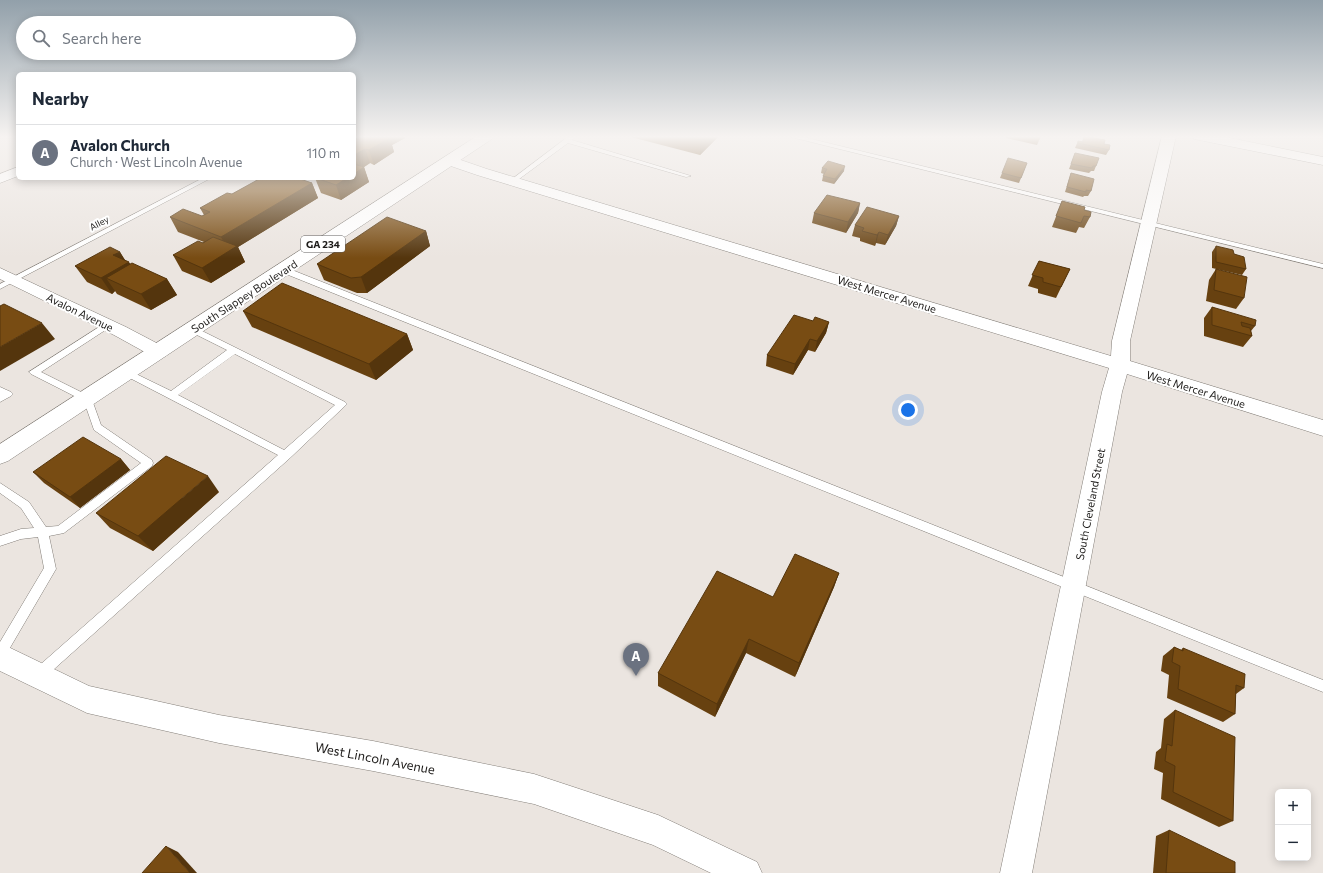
<!DOCTYPE html>
<meta charset="utf-8">
<style>
:root{--surface:#fff;--page:#f2f2f3;--text:#1f2937;--muted:#747a83;--line:#e0e1e3;--accent:#2e6ca3}
body{margin:0;font-family:Commissioner,sans-serif;background:var(--page);color:var(--text)}
.controls{position:absolute;right:12px;bottom:12px;display:grid;overflow:hidden;border-radius:6px;box-shadow:0 2px 10px #0003}
.controls button{width:36px;height:36px;display:grid;place-items:center;padding:0;border:0;border-bottom:1px solid var(--line);background:var(--surface);color:var(--text);font:20px sans-serif}
.you{position:absolute;left:908px;top:410px;width:14px;height:14px;margin:-10px;border:3px solid #fff;border-radius:50%;background:#1a73e8;box-shadow:0 0 0 6px #1a73e833}
.badge{display:grid;place-items:center;width:26px;height:26px;border-radius:50%;background:var(--accent);color:#fff;font-size:13px;font-weight:700}
.pin{position:absolute;translate:-50% -33px;filter:drop-shadow(0 1px 2px #0008)}
.pin::after{content:'';position:absolute;top:21px;width:14px;height:12px;background:inherit;clip-path:polygon(0 0,100% 0,50% 100%)}
.list{margin:0;padding:0;list-style:none}
h2{display:flex;justify-content:space-between;align-items:center;height:52px;margin:0;padding:0 16px;font-size:17px}
h2 small{font-size:13px;font-weight:400;color:var(--muted)}
.list li{display:grid;grid-template-columns:26px 1fr auto;gap:12px;align-items:center;box-sizing:border-box;height:56px;padding:0 16px;border-top:1px solid var(--line)}
.list b{display:block;font-size:15px;white-space:nowrap}
.list p{margin:0;font-size:13px;white-space:nowrap;color:var(--muted)}
.list em{font-size:13px;font-style:normal;color:var(--muted)}
.icon{flex:none;width:22px;height:22px;fill:none;stroke:currentColor;stroke-width:2;stroke-linecap:round;stroke-linejoin:round}
.map{position:relative;flex:none;width:1323px;height:873px;overflow:hidden}
.search{position:absolute;background:var(--surface);box-shadow:0 2px 10px #0003;left:16px;top:16px;width:340px;height:44px;display:flex;align-items:center;gap:10px;box-sizing:border-box;padding:0 14px;border-radius:22px;color:var(--muted);font-size:15px}
.panel{position:absolute;background:var(--surface);box-shadow:0 2px 10px #0003;left:16px;top:72px;width:340px;height:108px;border-radius:6px}
.map>svg:first-child{display:block}
.lines{fill:none;stroke-linecap:round;stroke-linejoin:round}
.service-casing{stroke:#847f79;stroke-width:1}
.minor-casing{stroke:#847f79;stroke-width:1}
.primary-casing{stroke:#847f79;stroke-width:1}
.service{fill:#fff;fill-rule:evenodd}
.minor{fill:#fff;fill-rule:evenodd}
.primary{fill:#fff;fill-rule:evenodd}
.wall{fill:#674110}
.shaded-wall{fill:#54350d}
.building{fill:#784c13;stroke:#54350d}
.labels{text-anchor:middle;dominant-baseline:central;stroke-width:4;stroke-linejoin:round;paint-order:stroke}
.far-street-label{font-size:9px;fill:#1d1b19;stroke:#fff}
.shield{fill:#fff;stroke:#615f5e;stroke-width:1}
.shield-label{font-size:10px;font-weight:bold;fill:#1d1b19}
.street-label{font-size:11px;fill:#1d1b19;stroke:#fff}
.near-street-label{font-size:13px;fill:#1d1b19;stroke:#fff}
</style>
<div class="map">
<svg width="1323" height="873" viewBox="0 0 1323 873">
<rect width="100%" height="100%" fill="#ebe5e0"/>
<g class="lines">
<defs>
<g id="service">
<polygon points="569,136 575,137 572,140 691,176 686,177 568,143 515,182 511,182 511,180"/>
<polygon points="787,136 799,136 1323,264 1323,268"/>
<polygon points="203,178 211,178 0,289 0,284"/>
<polygon points="281,268 287,268 1323,680 1323,692 281,272"/>
<polygon points="107,322 110,323 111,325 110,327 41,372 91,397 101,425 152,460 153,463 152,466 64,533 49,536 56,569 4,658 0,660 0,642 44,568 38,537 21,539 0,546 0,536 21,529 34,528 21,508 0,493 0,483 29,502 46,527 58,526 141,463 94,430 84,401 31,374 29,372"/>
<path d="M194 327 345 402 347 404 290 458 43 679 38 681 33 679 32 675 33 671 278 455 124 375 122 373 124 371H130L171 391 227 350 191 332 190 330ZM235 354 335 405 284 450 178 395Z"/>
<polygon points="0,387 11,392 13,394 11,396 0,402"/>
</g>
<g id="minor">
<polygon points="1162,136 1176,136 1130,341 1130,361 1323,420 1323,436 1127,374 1122,392 1032,873 1000,873 1102,392 1109,368 477,175 445,164 443,161 445,158 450,157 455,158 487,169 1111,356 1112,341"/>
<polygon points="1193,136 1220,136 1323,157 1323,165 1199,140 1194,139"/>
<polygon points="18,167 18,176 0,183 0,174"/>
<polygon points="0,268 126,327 166,348 168,352 166,356 159,358 152,356 114,335 0,279"/>
<polygon points="0,643 89,686 219,715 373,741 534,774 658,815 757,862 762,873 711,873 653,845 534,804 373,771 219,743 87,713 0,671"/>
</g>
<polygon id="primary" points="477,136 494,136 492,139 8,461 0,464 0,444"/>
</defs>
<!-- service casing -->
<use href="#service" class="service-casing"/>
<!-- minor casing -->
<use href="#minor" class="minor-casing"/>
<!-- primary casing -->
<use href="#primary" class="primary-casing"/>
<!-- service -->
<use href="#service" class="service"/>
<!-- minor -->
<use href="#minor" class="minor"/>
<!-- primary -->
<use href="#primary" class="primary"/>
</g>
<!-- wall -->
<g class="wall">
<polygon points="360,136 405,136 405,138 392,145 394,152 374,165 370,163 364,167 369,182 341,200 321,193 315,178 354,178 354,140"/>
<polygon points="627,136 719,136 700,155"/>
<polygon points="1006,136 1041,136 1037,145 1006,138"/>
<polygon points="1084,136 1104,144 1109,150 1106,155 1075,148 1078,141 1082,142"/>
<polygon points="1075,153 1096,166 1094,171 1091,171 1089,173 1069,169"/>
<polygon points="1027,163 1019,183 1000,178 1002,173"/>
<polygon points="822,168 844,171 834,184 822,181 823,176 824,174 821,173"/>
<polygon points="1071,173 1091,191 1088,196 1084,196 1083,197 1065,192 1069,179"/>
<polygon points="255,178 297,178 312,183 318,198 238,247 245,262 211,283 182,271 173,255 204,242 178,232 170,217 202,216 204,215 200,208 232,194 256,181"/>
<polygon points="1062,201 1084,210 1090,217 1084,228 1079,227 1076,233 1052,227"/>
<polygon points="860,203 858,213 846,233 812,223 814,213"/>
<polygon points="899,216 896,226 885,245 876,243 875,246 860,241 860,238 852,236 855,225"/>
<polygon points="426,231 430,246 367,293 357,293 324,280 317,264"/>
<polygon points="1216,246 1234,254 1246,269 1242,275 1212,268 1212,252"/>
<polygon points="120,252 125,261 130,264 167,279 177,295 151,310 117,294 115,291 112,294 87,282 75,266"/>
<polygon points="1039,261 1070,269 1056,298 1038,293 1038,289 1028,286"/>
<polygon points="1216,269 1244,298 1236,309 1206,301 1209,280"/>
<polygon points="1212,307 1255,326 1251,331 1252,336 1243,347 1204,336 1204,318"/>
<polygon points="243,311 407,334 413,350 376,380 252,327"/>
<polygon points="813,321 829,322 826,333 815,352 808,350 793,375 766,366 767,355"/>
<polygon points="121,459 130,470 80,508 44,483 33,472"/>
<polygon points="219,492 153,551 110,528 96,513"/>
<polygon points="839,573 834,587 795,677 746,653 715,717 658,686 658,673 773,597"/>
<polygon points="1174,647 1181,650 1183,648 1244,688 1236,694 1235,714 1223,722 1167,698 1169,675 1161,671 1163,656"/>
<polygon points="1175,710 1233,821 1219,827 1161,799 1163,773 1154,769 1156,752 1161,748 1164,719"/>
<polygon points="1169,830 1235,873 1153,873 1156,836"/>
</g>
<!-- shaded-wall -->
<g class="shaded-wall">
<polygon points="398,136 405,136 405,138 392,145 394,152 374,165 369,150 390,138"/>
<polygon points="705,136 719,136 700,155 700,140"/>
<polygon points="365,149 370,163 361,169 356,154"/>
<polygon points="845,166 844,171 834,184 835,179"/>
<polygon points="364,167 369,182 341,200 336,185 347,178 354,178 354,174"/>
<polygon points="312,183 318,198 238,247 245,262 211,283 202,268 229,251 221,237"/>
<polygon points="860,203 858,213 846,233 848,222"/>
<polygon points="899,216 896,226 885,245 888,235"/>
<polygon points="426,231 430,246 367,293 361,277"/>
<polygon points="879,232 876,243 875,246 877,235"/>
<polygon points="120,252 127,263 129,262 139,278 106,278 115,291 112,294 101,278 113,255"/>
<polygon points="167,279 177,295 151,310 141,294"/>
<polygon points="829,322 826,333 815,352 817,341"/>
<polygon points="42,323 55,339 0,371 0,347"/>
<polygon points="407,334 413,350 376,380 369,364"/>
<polygon points="810,339 808,350 793,375 795,364"/>
<polygon points="121,459 130,470 80,508 70,497"/>
<polygon points="208,476 219,492 153,551 138,536"/>
<polygon points="839,573 834,587 795,677 799,663"/>
<polygon points="749,639 746,653 715,717 717,704"/>
<polygon points="166,846 178,852 197,873 190,873"/>
</g>
<!-- building -->
<g class="building">
<polygon points="360,136 385,136 390,138 369,150 365,149 356,154 354,153 354,140"/>
<polygon points="385,136 398,136 390,140 390,138"/>
<polygon points="684,136 705,136 700,140"/>
<polygon points="1084,136 1105,140 1104,144 1110,145 1109,150 1078,143 1078,141 1083,142"/>
<polygon points="1075,153 1099,158 1096,166 1093,166 1092,168 1071,164"/>
<polygon points="1008,158 1027,163 1021,178 1002,173"/>
<polygon points="828,161 845,166 835,179 823,176 827,169 822,168"/>
<polygon points="354,164 364,167 354,174"/>
<polygon points="1071,173 1094,179 1091,191 1086,190 1086,192 1067,187"/>
<polygon points="260,178 297,178 312,183 221,237 170,217 183,209 202,216 210,212 200,208 227,193 232,194 261,178"/>
<polygon points="316,178 347,178 336,185"/>
<polygon points="827,195 860,203 848,222 814,213"/>
<polygon points="1062,201 1085,207 1084,210 1091,212 1090,217 1084,216 1081,223 1056,216"/>
<polygon points="867,207 899,216 888,235 879,232 877,235 862,231 864,228 855,225"/>
<polygon points="387,217 426,231 361,277 351,278 317,264"/>
<polygon points="213,237 237,246 202,268 173,255 198,241 203,243"/>
<polygon points="1216,246 1233,250 1234,254 1244,257 1246,269 1216,262"/>
<polygon points="110,247 120,252 113,255 129,262 101,278 75,266"/>
<polygon points="1039,261 1070,269 1061,287 1043,282 1043,278 1032,275"/>
<polygon points="132,263 167,279 141,294 106,278"/>
<polygon points="1216,269 1247,277 1244,298 1214,290"/>
<polygon points="282,283 407,334 369,364 243,311"/>
<polygon points="4,304 42,323 0,347 0,306"/>
<polygon points="1212,307 1256,320 1255,326 1241,322 1242,326 1250,328 1252,336 1212,325"/>
<polygon points="794,315 813,321 815,317 829,322 817,341 810,339 795,364 767,355"/>
<polygon points="83,437 121,459 70,497 33,472"/>
<polygon points="166,456 208,476 138,536 96,513"/>
<polygon points="795,554 839,573 799,663 749,639 717,704 658,673 717,571 773,597"/>
<polygon points="1174,647 1183,651 1183,648 1245,674 1244,688 1236,685 1235,714 1178,689 1180,666 1172,662"/>
<polygon points="1175,710 1235,737 1233,821 1173,792 1175,766 1165,761 1167,744 1172,746"/>
<polygon points="1169,830 1235,862 1235,873 1166,873"/>
<polygon points="166,846 190,873 142,873"/>
</g>
<!-- sky -->
<linearGradient id="sky" x2="0" y2="1"><stop stop-color="#92a0aa"/><stop offset="0.53" stop-color="#f6f3f1"/><stop offset="1" stop-color="#f6f3f1" stop-opacity="0"/></linearGradient>
<rect width="1323" height="258" fill="url(#sky)"/>
<g class="labels">
<!-- far-street labels -->
<g class="far-street-label">
<text transform="translate(99 223) rotate(-28)">Alley</text>
</g>
<!-- shield labels -->
<rect class="shield" x="301" y="236" width="44" height="16" rx="3"/>
<g class="shield-label">
<text x="323" y="244">GA 234</text>
</g>
<!-- street labels -->
<g class="street-label">
<text transform="translate(887 294) rotate(17)">West Mercer Avenue</text>
<text transform="translate(244 296) rotate(-33)">South Slappey Boulevard</text>
<text transform="translate(80 312) rotate(26)">Avalon Avenue</text>
<text transform="translate(1196 389) rotate(17)">West Mercer Avenue</text>
<text transform="translate(1090 504) rotate(-79)">South Cleveland Street</text>
</g>
<!-- near-street labels -->
<g class="near-street-label">
<text transform="translate(375 758) rotate(11)">West Lincoln Avenue</text>
</g>
</g>
</svg>
<div class="controls">
<button>+</button>
<button>−</button>
</div>
<div class="you"></div>
<div class="pin badge" style="left:636px;top:676px;background:#6b7280">A</div>
<div class="search"><svg class="icon" aria-label="search" viewBox="0 0 24 24"><circle cx="10" cy="10" r="6"/><path d="M15 15l6 6"/></svg>Search here</div>
<section class="panel">
<h2>Nearby<small></small></h2>
<ul class="list">
<li><span class="badge" style="background:#6b7280">A</span><div><b>Avalon Church</b><p>Church · West Lincoln Avenue</p></div><em>110 m</em></li>
</ul>
</section>
</div>
